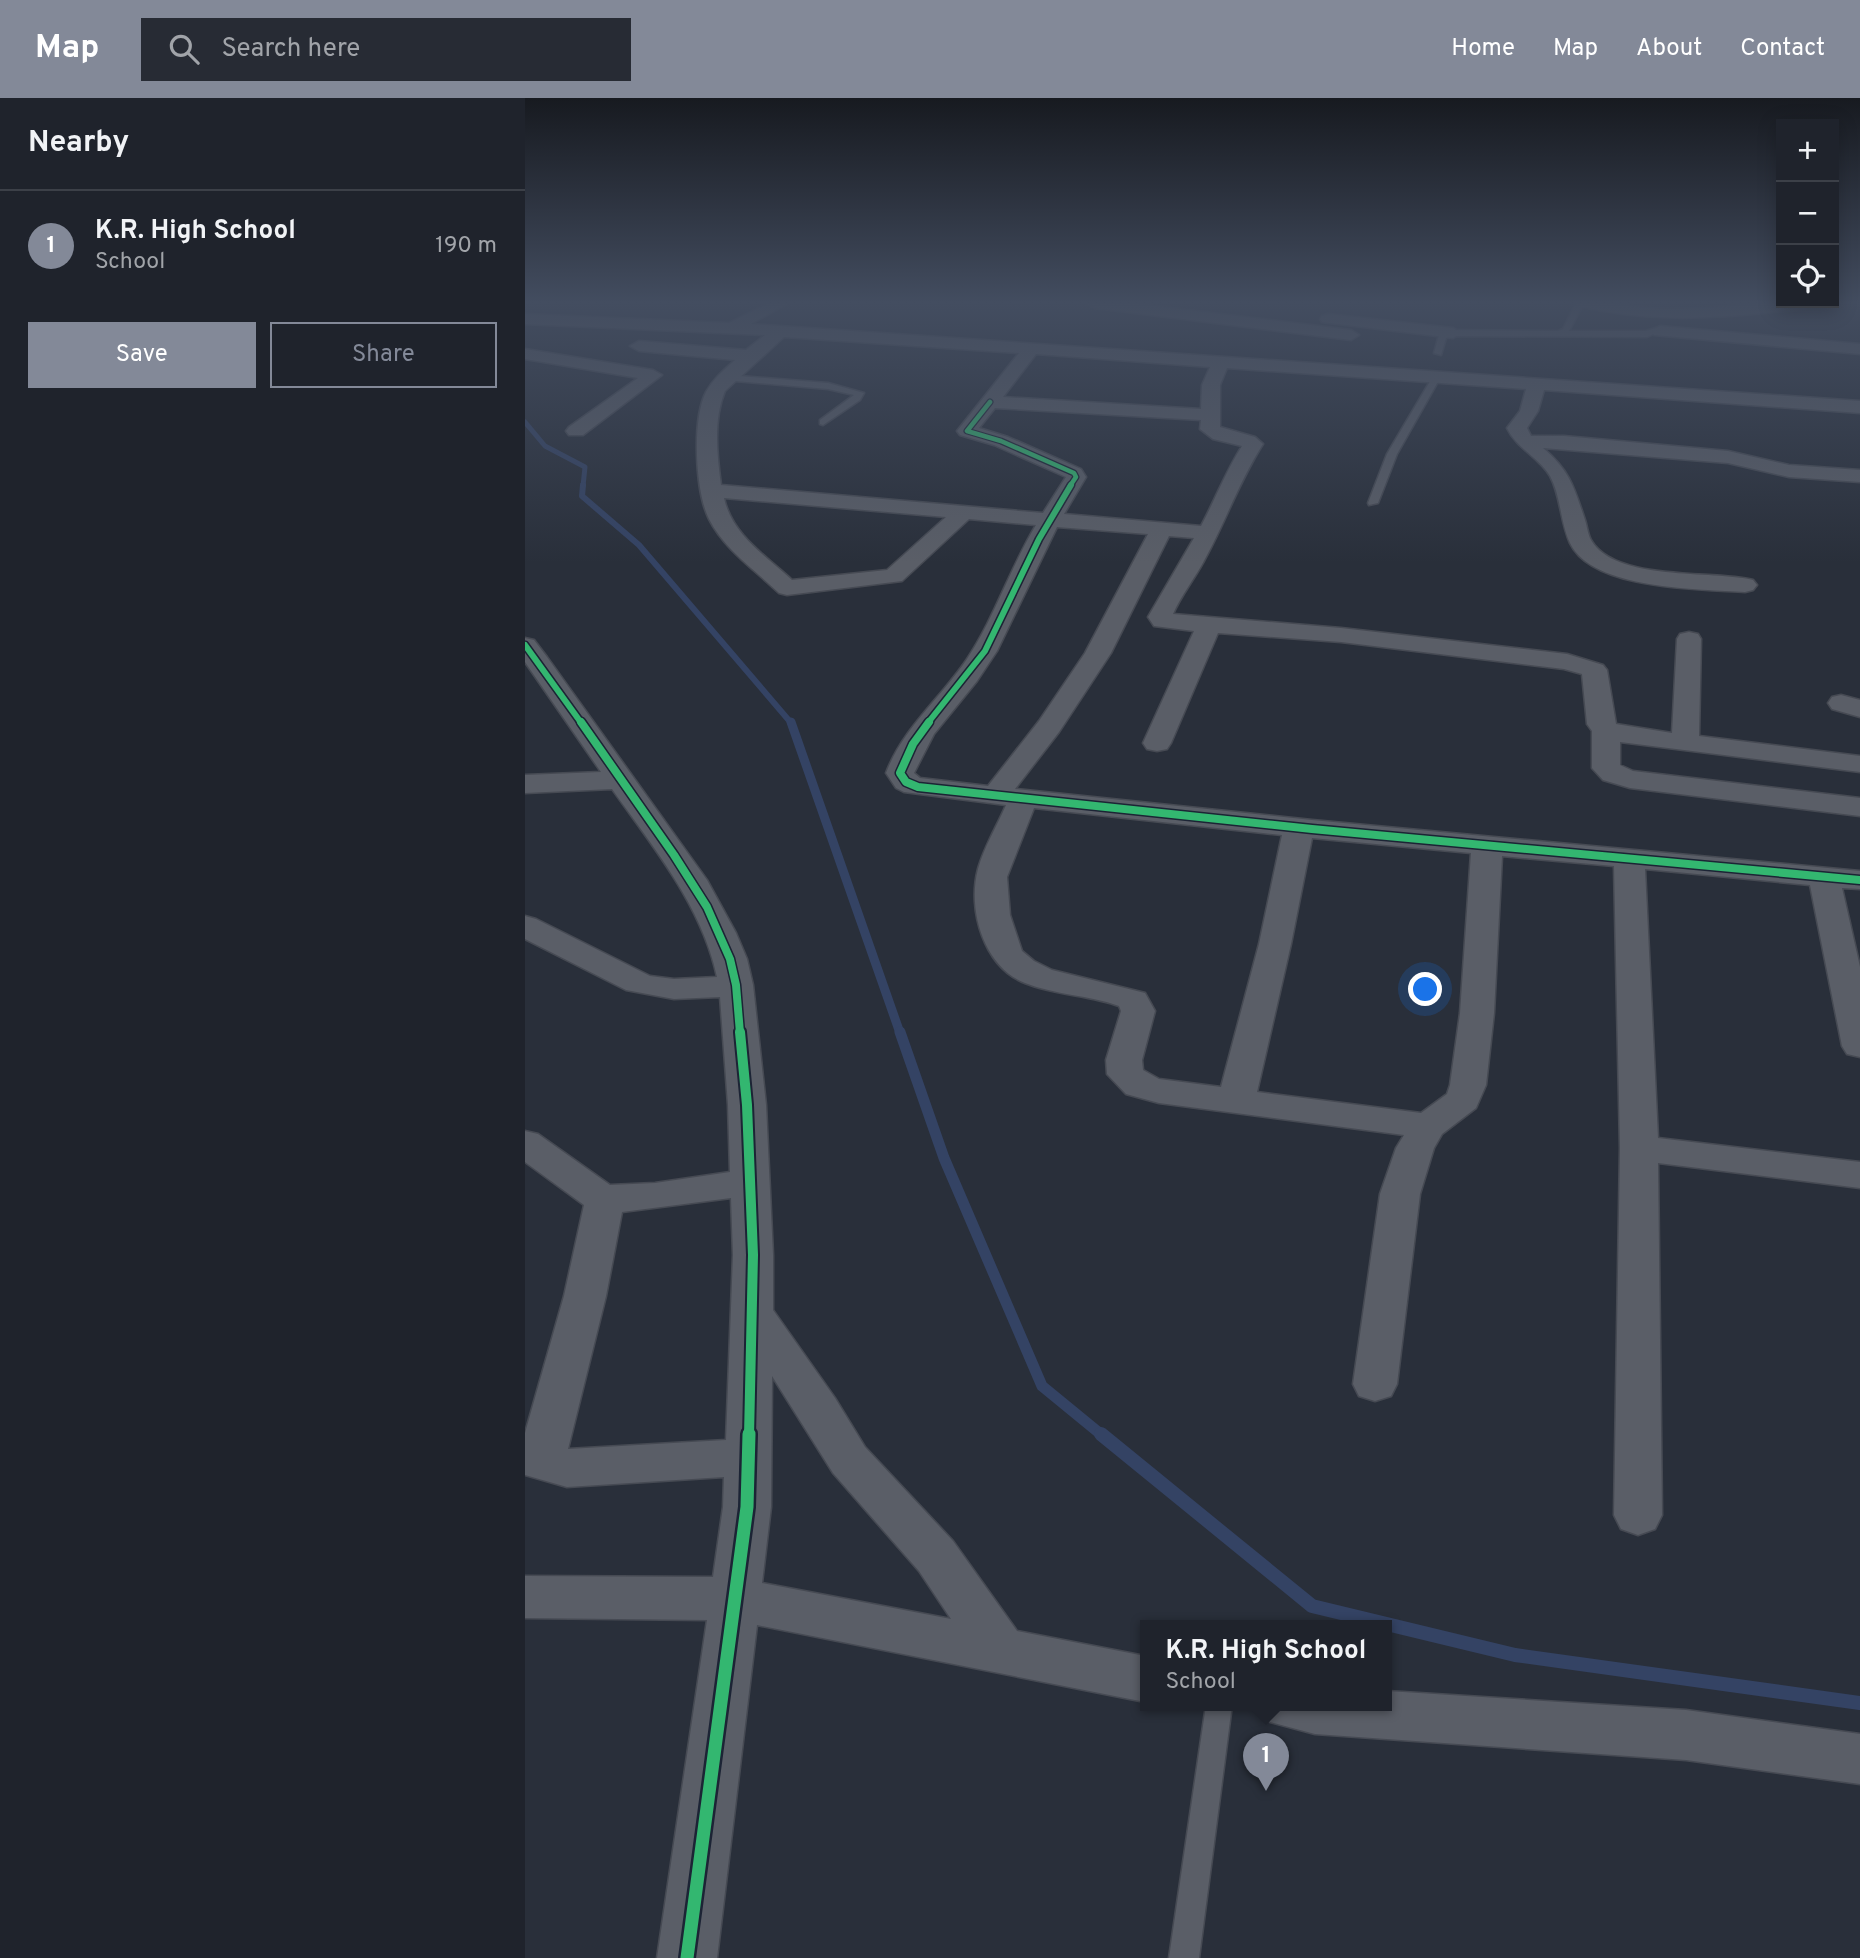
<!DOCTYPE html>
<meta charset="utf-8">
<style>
:root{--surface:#1f232c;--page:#272b34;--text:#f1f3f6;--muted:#a1a4a9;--line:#3c4048;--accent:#838998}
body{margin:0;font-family:Overpass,sans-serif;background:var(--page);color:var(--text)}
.controls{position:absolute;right:21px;top:21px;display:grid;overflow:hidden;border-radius:0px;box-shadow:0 4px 18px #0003}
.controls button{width:63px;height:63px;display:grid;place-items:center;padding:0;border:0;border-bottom:2px solid var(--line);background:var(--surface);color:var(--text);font:35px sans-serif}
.you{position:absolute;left:901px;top:892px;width:24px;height:24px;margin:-18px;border:5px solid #fff;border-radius:50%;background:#1a73e8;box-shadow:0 0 0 10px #1a73e833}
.badge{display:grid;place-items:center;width:46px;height:46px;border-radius:50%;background:var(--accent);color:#fff;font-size:23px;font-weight:700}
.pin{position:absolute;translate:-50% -58px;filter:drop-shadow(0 2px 4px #0008)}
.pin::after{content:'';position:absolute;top:37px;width:24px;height:21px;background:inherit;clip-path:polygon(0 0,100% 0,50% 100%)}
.popup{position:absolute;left:615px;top:1522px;width:252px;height:91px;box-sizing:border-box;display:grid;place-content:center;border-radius:0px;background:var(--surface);filter:drop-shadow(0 2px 5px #0005);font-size:23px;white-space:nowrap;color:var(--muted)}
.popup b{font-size:26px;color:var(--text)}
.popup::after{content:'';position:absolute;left:50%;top:100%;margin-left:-14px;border:14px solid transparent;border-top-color:var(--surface)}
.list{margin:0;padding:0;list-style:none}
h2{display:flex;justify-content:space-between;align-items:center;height:91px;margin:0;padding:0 28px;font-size:30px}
h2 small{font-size:23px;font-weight:400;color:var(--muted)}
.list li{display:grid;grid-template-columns:46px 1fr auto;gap:21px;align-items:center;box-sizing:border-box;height:112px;padding:0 28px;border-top:2px solid var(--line)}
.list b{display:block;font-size:26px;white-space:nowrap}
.list p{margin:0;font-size:23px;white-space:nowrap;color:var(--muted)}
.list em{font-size:23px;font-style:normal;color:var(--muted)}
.actions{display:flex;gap:14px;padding:21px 28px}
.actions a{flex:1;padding:16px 0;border:2px solid var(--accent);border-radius:0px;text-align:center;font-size:24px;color:var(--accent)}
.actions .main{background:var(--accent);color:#fff}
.icon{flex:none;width:38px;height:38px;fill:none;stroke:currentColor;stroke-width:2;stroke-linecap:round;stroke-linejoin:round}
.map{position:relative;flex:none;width:1335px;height:1860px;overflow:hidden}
header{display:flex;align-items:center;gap:42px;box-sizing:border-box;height:98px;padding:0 35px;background:var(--accent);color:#fff}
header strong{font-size:33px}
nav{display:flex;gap:38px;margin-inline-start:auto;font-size:24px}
.search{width:490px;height:63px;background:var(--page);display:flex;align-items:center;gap:18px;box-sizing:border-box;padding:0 24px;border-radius:0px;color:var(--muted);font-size:26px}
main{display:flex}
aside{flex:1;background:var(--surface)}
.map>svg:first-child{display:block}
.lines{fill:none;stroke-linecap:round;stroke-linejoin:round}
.stream-far4{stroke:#344364;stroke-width:5}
.stream-far3{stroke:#344364;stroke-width:6}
.stream-far2{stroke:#344364;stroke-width:9}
.stream-far1{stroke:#344364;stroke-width:11}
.stream{stroke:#344364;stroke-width:14}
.lane-casing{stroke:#464a53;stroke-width:3}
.street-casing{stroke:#464a53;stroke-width:3}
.lane{fill:#5a5e67;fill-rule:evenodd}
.street{fill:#5a5e67;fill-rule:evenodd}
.cycleway-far4-casing{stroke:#1c2435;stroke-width:7}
.cycleway-far3-casing{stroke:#1c2435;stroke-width:9}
.cycleway-far2-casing{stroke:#1c2435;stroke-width:11}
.cycleway-far1-casing{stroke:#1c2435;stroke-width:14}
.cycleway-casing{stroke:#1c2435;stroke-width:18}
.cycleway-far4{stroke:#33b770;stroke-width:4.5}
.cycleway-far3{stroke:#33b770;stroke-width:6}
.cycleway-far2{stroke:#33b770;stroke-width:8}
.cycleway-far1{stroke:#33b770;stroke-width:10}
.cycleway{stroke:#33b770;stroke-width:13}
</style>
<header>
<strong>Map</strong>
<div class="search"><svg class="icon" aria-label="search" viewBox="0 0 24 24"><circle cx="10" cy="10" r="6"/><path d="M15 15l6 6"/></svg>Search here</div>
<nav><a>Home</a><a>Map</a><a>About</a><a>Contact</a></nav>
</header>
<main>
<aside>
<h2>Nearby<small></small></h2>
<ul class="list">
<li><span class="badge">1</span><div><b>K.R. High School</b><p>School</p></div><em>190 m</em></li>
</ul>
<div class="actions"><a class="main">Save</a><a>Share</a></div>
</aside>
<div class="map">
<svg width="1335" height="1860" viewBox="0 0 1335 1860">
<rect width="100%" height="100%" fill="#292f3a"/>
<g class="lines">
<!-- stream-far4 -->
<polyline class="stream-far4" points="0,324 20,348 60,369 58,388"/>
<!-- stream-far3 -->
<polyline class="stream-far3" points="58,387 57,398 114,447 267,626"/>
<!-- stream-far2 -->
<polyline class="stream-far2" points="266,624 375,935"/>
<!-- stream-far1 -->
<polyline class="stream-far1" points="375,934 419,1060 517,1288 578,1338"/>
<!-- stream -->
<polyline class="stream" points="576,1336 787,1508 990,1557 1335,1605"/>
<defs>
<g id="lane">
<polygon points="1051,205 1059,205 1044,233 1121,233 1134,229 1138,232 1122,239 926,238 921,240 916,257 909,255 914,237 925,232 1033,233 1038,231"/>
<polygon points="202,277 303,285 339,295 335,302 298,327 295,326 295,322 329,297 303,291 199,282 198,280"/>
<polygon points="911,277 915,280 872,356 853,405 844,407 843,405 862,356 907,280"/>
<polygon points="681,1607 707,1607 674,1860 644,1860"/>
</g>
<g id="street">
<path d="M244 205H263L226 226 1335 303V315L1019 292 1013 313 1002 330 1006 338H1039L1203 353 1264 367 1335 372V384L1264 379 1203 365 1018 350C1045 373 1049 389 1060 422 1062 428 1063 437 1066 442 1090 484 1188 472 1228 482L1232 487 1228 492 1220 494C1175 491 1067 492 1045 445 1035 424 1036 398 1025 378 1014 359 992 351 982 330L995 313 1001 291 702 270 695 287V329L730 339 738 346C715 382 701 422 681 459 671 479 656 497 648 516L816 530 1042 556 1078 567 1082 572 1091 626 1147 635 1152 541 1155 536 1164 534 1173 536 1176 541 1174 638 1335 658V674L1095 644V667L1108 673 1335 700V718L1105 690 1078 682 1067 670V633L1062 626 1057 576 1039 571 816 544 693 535 646 645 642 651 632 653 622 651 618 645 669 533 629 528 623 519 669 440 644 438 586 555 534 634 490 691 787 722 1335 773V791L1317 790 1335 869V959L1322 956 1317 948 1285 787 1120 771 1133 1040 1335 1064V1090L1133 1065 1137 1417 1130 1431 1113 1437 1096 1431 1089 1417 1095 1050 1089 768 977 758 969 915 961 987 951 1010 917 1036 909 1050 895 1096 872 1286 866 1298 850 1303 834 1298 828 1286 855 1096 871 1050 879 1037 634 1005 601 996 582 976 581 962 596 913 594 908C564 897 530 897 500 885 459 869 442 812 453 771 459 749 472 728 481 707L379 694 371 690 361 675C378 630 415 601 442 561 470 519 485 470 511 427L444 421 377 483 262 497 254 495C230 472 199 451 184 421 170 393 167 321 181 294 188 281 200 271 210 262L114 253 105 248 114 243 221 252 240 237 0 226V216L204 225ZM259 239 494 255 432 333 435 337 469 347 541 379 518 415 196 387C192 357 188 322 200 293ZM511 256 685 269 677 287 676 311 478 299ZM470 310 676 322 675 331 688 341 717 348C700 375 691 400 676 428L539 416 561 379 556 371 483 339 454 330ZM199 400 421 419 362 472 267 482C241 458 207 437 199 400ZM532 429 623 436 560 555 514 623 463 688 395 680 389 675 409 636 452 583 472 553ZM509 710 757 737 734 846 696 989 634 981 618 972 617 962 630 913 620 895 527 872 509 863 497 853 485 817 482 779ZM787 740 946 755 935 915 925 987 922 996 896 1015 732 994 766 846Z"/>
<polygon points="562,205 605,205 826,232 834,237 826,242 570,210"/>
<path d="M1053 205C1083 203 1114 211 1144 211 1193 211 1242 203 1290 205 1282 214 1261 212 1249 214 1183 221 1120 224 1055 208Z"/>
<polygon points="803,216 928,230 936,235 928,240 797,224 795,221 797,218"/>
<polygon points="1135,228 1335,246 1335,256 1129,237 1127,233"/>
<polygon points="0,251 128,272 137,277 58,337 44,337 41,333 44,329 113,280 0,261"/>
<path d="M0 540 9 542 22 559 182 782 211 835 222 861 228 887 241 1007 248 1157V1212L310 1300 340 1349 428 1443 492 1533 620 1558V1604L232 1527 192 1860H132L182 1522 0 1520V1478L188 1479 198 1409 199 1379 42 1389 0 1377V1335L39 1198 59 1107 0 1064V1033L13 1036 85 1087 130 1085 205 1074 203 1007 195 899 149 901 101 892 0 841V818L11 821 125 878 149 881 192 879C177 808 128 749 87 691L0 695V677L76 674 0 564ZM206 1100 208 1157 201 1342 43 1351 81 1198 97 1114ZM247 1278 308 1375 394 1473 426 1521 237 1485 246 1409Z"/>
<polygon points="1316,597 1335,602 1335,619 1307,611 1303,605 1307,599"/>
<polygon points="862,1593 1161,1612 1335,1636 1335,1686 1161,1662 790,1636 745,1624 738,1607 862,1607"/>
</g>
</defs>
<!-- lane casing -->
<use href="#lane" class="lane-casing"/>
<!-- street casing -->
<use href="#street" class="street-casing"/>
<!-- lane -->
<use href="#lane" class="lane"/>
<!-- street -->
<use href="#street" class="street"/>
<defs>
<polyline id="cycleway-far4" points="465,304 442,333 476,343 549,375 551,379 545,388"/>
<g id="cycleway-far3">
<polyline points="0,547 57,626"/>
<polyline points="402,626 460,553 514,441 546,387"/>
</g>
<g id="cycleway-far2">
<polyline points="56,624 149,757 182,809 205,861 211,887 215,935"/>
<polyline points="404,624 388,646 375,675 381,684 393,689 787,731 1335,782"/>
</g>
<polyline id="cycleway-far1" points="215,934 222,1007 228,1157 224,1338"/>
<polyline id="cycleway" points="162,1860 222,1409 224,1336"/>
</defs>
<!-- cycleway-far4 casing -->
<use href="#cycleway-far4" class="cycleway-far4-casing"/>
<!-- cycleway-far3 casing -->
<use href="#cycleway-far3" class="cycleway-far3-casing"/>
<!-- cycleway-far2 casing -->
<use href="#cycleway-far2" class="cycleway-far2-casing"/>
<!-- cycleway-far1 casing -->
<use href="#cycleway-far1" class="cycleway-far1-casing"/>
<!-- cycleway casing -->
<use href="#cycleway" class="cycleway-casing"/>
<!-- cycleway-far4 -->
<use href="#cycleway-far4" class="cycleway-far4"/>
<!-- cycleway-far3 -->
<use href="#cycleway-far3" class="cycleway-far3"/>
<!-- cycleway-far2 -->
<use href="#cycleway-far2" class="cycleway-far2"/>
<!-- cycleway-far1 -->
<use href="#cycleway-far1" class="cycleway-far1"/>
<!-- cycleway -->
<use href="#cycleway" class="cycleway"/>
</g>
<!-- sky -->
<linearGradient id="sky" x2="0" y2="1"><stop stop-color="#171a20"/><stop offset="0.44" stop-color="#434d60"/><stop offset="1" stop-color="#434d60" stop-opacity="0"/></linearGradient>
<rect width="1335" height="465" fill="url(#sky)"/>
</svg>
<div class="controls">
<button>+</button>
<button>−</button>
<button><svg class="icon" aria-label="locate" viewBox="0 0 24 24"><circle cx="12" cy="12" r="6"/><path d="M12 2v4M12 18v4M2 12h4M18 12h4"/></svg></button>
</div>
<div class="you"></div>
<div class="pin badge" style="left:741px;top:1693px">1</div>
<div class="popup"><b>K.R. High School</b>School</div>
</div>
</main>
